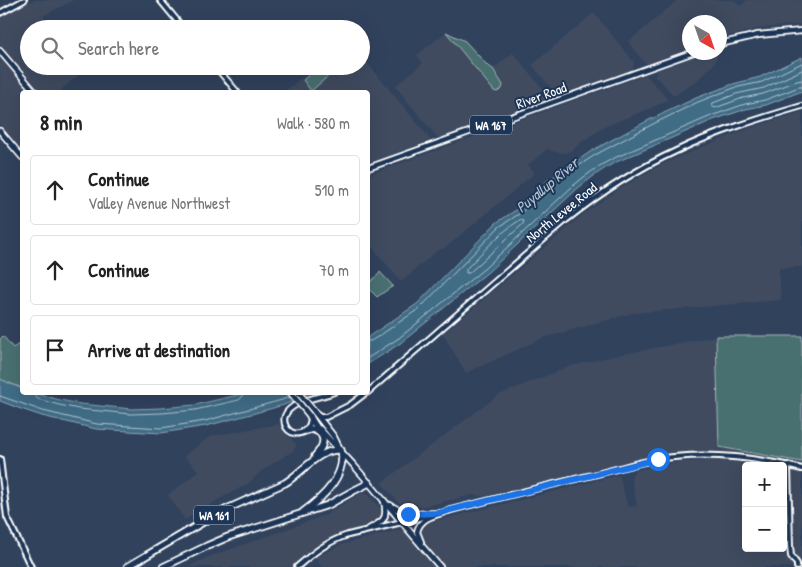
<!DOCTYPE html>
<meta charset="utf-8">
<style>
:root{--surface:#fff;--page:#f2f2f2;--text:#222;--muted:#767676;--line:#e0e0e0}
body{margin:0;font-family:"Patrick Hand",sans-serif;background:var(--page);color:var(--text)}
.controls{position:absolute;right:15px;bottom:15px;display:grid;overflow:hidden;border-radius:5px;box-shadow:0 5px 20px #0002}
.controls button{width:45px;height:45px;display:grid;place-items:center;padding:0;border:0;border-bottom:1px solid var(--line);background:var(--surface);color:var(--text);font:25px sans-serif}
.compass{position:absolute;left:682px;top:15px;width:45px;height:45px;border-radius:50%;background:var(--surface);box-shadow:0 5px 20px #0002;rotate:140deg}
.stop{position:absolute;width:15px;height:15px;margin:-11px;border:4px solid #1a73e8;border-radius:50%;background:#fff}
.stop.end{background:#1a73e8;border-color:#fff;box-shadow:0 1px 5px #0008}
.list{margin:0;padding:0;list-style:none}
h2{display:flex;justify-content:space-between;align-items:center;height:65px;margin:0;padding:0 20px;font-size:21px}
h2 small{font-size:16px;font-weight:400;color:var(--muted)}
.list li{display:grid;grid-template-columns:32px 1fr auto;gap:15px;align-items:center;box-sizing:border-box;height:70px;margin:0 10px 10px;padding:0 10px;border:1px solid var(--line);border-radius:5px}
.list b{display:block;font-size:19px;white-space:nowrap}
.list p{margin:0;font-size:16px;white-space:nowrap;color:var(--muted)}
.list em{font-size:16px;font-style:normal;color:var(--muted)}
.icon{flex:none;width:28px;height:28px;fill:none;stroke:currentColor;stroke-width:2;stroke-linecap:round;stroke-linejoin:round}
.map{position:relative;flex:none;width:802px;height:567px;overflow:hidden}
.search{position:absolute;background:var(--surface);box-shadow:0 5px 20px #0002;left:20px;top:20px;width:350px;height:55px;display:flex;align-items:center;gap:12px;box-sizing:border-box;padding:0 18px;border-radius:28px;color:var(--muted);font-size:19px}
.panel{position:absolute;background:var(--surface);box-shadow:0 5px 20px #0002;left:20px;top:90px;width:350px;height:305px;border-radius:5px}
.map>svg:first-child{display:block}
.built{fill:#3f4b61;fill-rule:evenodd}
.green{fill:#4a6f71;stroke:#a4b7b8}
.water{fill:#406c86;stroke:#8ca7b6}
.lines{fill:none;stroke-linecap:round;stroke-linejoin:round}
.shore{stroke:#b3c4cf;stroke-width:1}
.tertiary-casing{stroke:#fff;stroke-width:8}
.secondary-casing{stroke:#fff;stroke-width:8}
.primary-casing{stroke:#fff;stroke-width:8}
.motorway-casing{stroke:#fff;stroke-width:9}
.tertiary{stroke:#1d3557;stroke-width:4}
.secondary{stroke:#1d3557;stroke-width:4}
.primary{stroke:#1d3557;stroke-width:4.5}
.motorway{stroke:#1d3557;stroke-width:5.5}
.primary-bridge-casing{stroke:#fff;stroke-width:8;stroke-linecap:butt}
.primary-bridge{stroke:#1d3557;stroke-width:4.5}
.route{stroke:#1a73e8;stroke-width:6}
.labels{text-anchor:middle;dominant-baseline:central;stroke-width:4;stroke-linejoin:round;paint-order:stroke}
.shield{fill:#1d3557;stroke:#bbc2cd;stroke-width:1}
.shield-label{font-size:12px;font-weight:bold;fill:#fff}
.street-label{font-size:14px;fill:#fff;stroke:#1d3557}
.water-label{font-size:15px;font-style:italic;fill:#b3c4cf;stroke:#1d3557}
</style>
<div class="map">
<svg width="802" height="567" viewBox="0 0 802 567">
<rect width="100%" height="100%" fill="#31425d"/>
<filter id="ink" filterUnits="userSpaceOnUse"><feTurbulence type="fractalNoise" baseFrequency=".02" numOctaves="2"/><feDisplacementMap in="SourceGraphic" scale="10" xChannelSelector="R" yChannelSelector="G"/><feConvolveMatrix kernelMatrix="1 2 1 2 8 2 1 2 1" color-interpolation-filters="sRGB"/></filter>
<g filter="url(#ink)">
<!-- built -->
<g class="built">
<polygon points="34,0 74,0 43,16 49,29 29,29 29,66 89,66 61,90 62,92 41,92 0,45 0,17 3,14"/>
<polygon points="678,0 734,0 740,6 747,0 802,0 802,24 762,28 720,38 720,22 690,22 689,48 650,63 645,63 628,42"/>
<polygon points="594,13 634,62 633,67 632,69 559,95 556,94 532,65"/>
<polygon points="446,32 495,91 502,89 503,86 493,69 513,53 549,96 549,99 442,137 437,137 395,86 423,63 417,55"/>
<polygon points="0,51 35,92 22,92 22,149 18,152 0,131"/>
<polygon points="706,53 717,53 717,58 713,65 694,83 674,96 659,79 655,78 655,74 658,70"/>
<polygon points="361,55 430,139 429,141 368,163 368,92 284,92 301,78 311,90 340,66 361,66"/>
<polygon points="645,75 647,76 668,100 651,108 606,126 584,140 573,150 566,153 555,152 547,149 528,165 535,173 445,248 438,250 401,282 368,242 368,175"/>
<polygon points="802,112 802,267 779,268 781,300 633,313 543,338 466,373 443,334 585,213 619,189 661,165 702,147 753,127"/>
<path d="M716 336 719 447 802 462V562L796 567H322L315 558 343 544 619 475 628 507 637 506 631 477 635 470 678 462 706 461V451L668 455 633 461 485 496 472 495 417 508 410 509 401 505 381 483 497 396 518 387 570 366 623 354ZM746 466H783V548H746Z"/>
<polygon points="279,424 297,446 291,452 260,472 248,484 221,498 185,520 168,495 199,471 184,456 211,436"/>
<polygon points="361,493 367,494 382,510 384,514 383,518 377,523 369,526 340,533 318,545 291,567 188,567 206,558 326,515"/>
</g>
<!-- green -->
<g class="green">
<polygon points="446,32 465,41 487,65 493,69 503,85 502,89 497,92 494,91"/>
<polygon points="319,66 340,66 311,91 303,80"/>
<polygon points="380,272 393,286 377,297 368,288 368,284 379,274"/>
<polygon points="3,336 13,348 22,342 22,388 0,379 0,339"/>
<polygon points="716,336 802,336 802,462 719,447"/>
</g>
<!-- water -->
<g class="water">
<path d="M802 57V91L766 105 746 109 713 120 614 163C600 171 589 179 577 189L488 272 402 342 387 352 368 364V337L417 304 496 223 519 208 544 183 593 150 649 120 696 98 733 84 760 77Z"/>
<polygon points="0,379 22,389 22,392 34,393 60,400 80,404 132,409 161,408 195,405 246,393 310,393 284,405 255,413 206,426 161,433 96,429 42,416 21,409 0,401"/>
</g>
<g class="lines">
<!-- shore -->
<g class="shore">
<polyline points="802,70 764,88 736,94 713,103 712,106 715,108 743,98 763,94 797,81 802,80"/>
<path d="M520 220 524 221 523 224 469 273H466V269C483 252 499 233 520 220Z"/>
<polyline points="368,341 371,341 382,334 420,308 499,227 522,212 548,186 595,155 651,125 698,102 734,88 762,82 802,63"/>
<path d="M368 358 399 338 485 268 574 185C586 175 598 166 612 159L711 116 745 104 765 100 799 87H802"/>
<polyline points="35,392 35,396 38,399 59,405 79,409 131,414 162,413 195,410 239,400 242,397 243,392"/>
<polyline points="0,396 43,411 97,424 161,428 205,421 282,400 289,397"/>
</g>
<defs>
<g id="tertiary">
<polyline points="0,13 24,0"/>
<path d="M368 392 566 220C600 193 637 169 676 151 715 132 761 118 802 106"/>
<polyline points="317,415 320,417 326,417 350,405 367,392"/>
<path d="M311 419C310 425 307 432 300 433 288 436 280 422 287 412 298 399 319 398 334 392"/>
<polyline points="0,459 7,517 31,567"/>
<polyline points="788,465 790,546 791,556 797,564 797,567"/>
</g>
<g id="secondary">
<polyline points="160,0 184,29"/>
<polyline points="215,66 237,92"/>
<path d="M447 511C494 499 541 487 588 476 611 471 635 463 658 459 706 451 755 457 802 469"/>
<path d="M297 567C313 553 328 541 348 535L431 515"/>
</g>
<g id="primary">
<polyline points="720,44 758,35 802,31"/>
<polyline points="0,51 35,92"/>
<polyline points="0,131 22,157"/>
<polyline points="368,168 694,52"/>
<polyline points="313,410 334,437 340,449"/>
<path d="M320 429C332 443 345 455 357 469 385 501 412 535 440 567"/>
<path d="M390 505C407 516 419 514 439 513"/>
<path d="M369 529C384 521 388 519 384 501"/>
<path d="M421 542 417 532C420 517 436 515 448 511"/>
</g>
<g id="motorway">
<path d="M310 416C318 434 332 437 315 456"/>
<polyline points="305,431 312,429 319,432"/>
<path d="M127 567 210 518 229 508 285 483C302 473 319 448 341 450 347 476 321 499 303 512"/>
<polyline points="163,567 207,546 228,537 328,505 353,491 369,483"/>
</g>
</defs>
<!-- tertiary casing -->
<use href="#tertiary" class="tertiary-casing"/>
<!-- secondary casing -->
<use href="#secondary" class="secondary-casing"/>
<!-- primary casing -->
<use href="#primary" class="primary-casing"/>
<!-- motorway casing -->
<use href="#motorway" class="motorway-casing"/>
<!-- tertiary -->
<use href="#tertiary" class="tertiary"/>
<!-- secondary -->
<use href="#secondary" class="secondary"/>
<!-- primary -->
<use href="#primary" class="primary"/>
<!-- motorway -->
<use href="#motorway" class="motorway"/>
<defs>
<g id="primary-bridge">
<polyline points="290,392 309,415"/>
<polyline points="298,392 313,410"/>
</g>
</defs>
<!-- primary-bridge casing -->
<use href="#primary-bridge" class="primary-bridge-casing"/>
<!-- primary-bridge -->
<use href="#primary-bridge" class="primary-bridge"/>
</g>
</g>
<g class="lines" filter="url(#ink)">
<!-- route -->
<polyline class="route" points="408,514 416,514 438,513 658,459"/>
</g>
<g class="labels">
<!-- shield labels -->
<g class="shield">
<rect x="470" y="115.5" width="42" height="19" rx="4"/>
<rect x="194" y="505.5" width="40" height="19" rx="4"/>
</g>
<g class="shield-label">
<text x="491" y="125">WA 167</text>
<text x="214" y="515">WA 161</text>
</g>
<!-- street labels -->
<g class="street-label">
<text transform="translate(541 95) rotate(-20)">River Road</text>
<text transform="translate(561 212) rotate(-39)">North Levee Road</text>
</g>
<!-- water labels -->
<g class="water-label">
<text transform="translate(547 185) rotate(-40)">Puyallup River</text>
</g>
</g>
</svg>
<div class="controls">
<button>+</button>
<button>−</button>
</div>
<svg class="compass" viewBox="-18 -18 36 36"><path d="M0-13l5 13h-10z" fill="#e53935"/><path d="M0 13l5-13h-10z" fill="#767676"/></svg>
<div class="stop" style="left:658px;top:459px"></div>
<div class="stop end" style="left:408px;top:514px"></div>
<div class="search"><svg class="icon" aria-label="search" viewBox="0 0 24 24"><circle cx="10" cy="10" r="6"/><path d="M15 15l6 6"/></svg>Search here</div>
<section class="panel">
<h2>8 min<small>Walk · 580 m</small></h2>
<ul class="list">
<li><svg class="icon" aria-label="ahead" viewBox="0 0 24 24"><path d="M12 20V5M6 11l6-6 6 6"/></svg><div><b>Continue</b><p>Valley Avenue Northwest</p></div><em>510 m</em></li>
<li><svg class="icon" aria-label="ahead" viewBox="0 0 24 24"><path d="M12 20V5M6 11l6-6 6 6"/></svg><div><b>Continue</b></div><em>70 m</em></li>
<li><svg class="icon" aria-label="arrive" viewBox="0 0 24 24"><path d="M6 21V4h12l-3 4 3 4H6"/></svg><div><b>Arrive at destination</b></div></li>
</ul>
</section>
</div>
